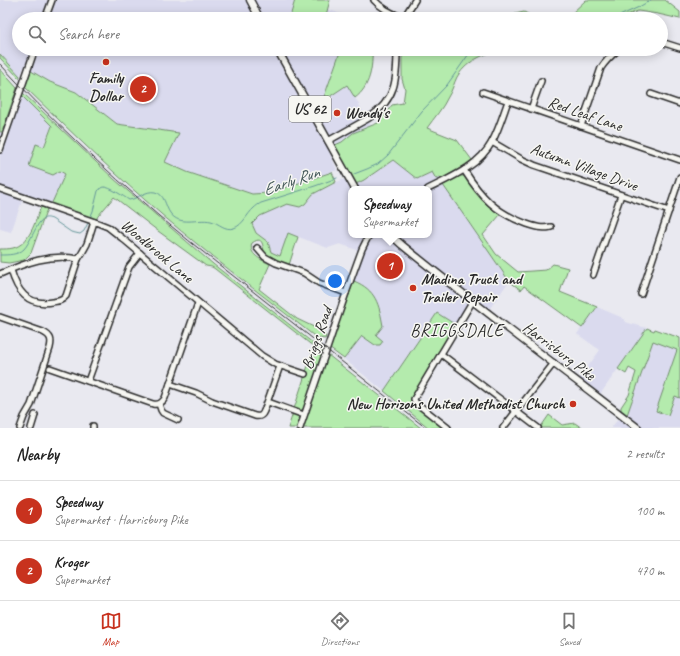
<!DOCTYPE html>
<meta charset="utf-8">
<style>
:root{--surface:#fff;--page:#f6f6f6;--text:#222;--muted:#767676;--line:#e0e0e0;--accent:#c8321e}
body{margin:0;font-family:Caveat,sans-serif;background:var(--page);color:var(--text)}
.you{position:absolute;left:335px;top:281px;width:14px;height:14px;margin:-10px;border:3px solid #fff;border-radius:50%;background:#1a73e8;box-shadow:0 0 0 6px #1a73e833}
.badge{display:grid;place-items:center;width:26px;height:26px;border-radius:50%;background:var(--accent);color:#fff;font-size:13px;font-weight:700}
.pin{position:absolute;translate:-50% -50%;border:2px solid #fff;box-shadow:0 1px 4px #0006}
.popup{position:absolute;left:348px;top:186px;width:84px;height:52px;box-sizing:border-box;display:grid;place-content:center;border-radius:8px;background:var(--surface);filter:drop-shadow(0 1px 3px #0005);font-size:13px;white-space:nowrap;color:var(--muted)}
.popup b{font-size:15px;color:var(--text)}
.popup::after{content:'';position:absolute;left:50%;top:100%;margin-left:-8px;border:8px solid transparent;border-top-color:var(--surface)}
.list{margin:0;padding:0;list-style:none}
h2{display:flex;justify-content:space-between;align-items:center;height:52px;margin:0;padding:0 16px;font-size:17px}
h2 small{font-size:13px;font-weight:400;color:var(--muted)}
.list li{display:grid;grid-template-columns:26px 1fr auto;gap:12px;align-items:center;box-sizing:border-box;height:60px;padding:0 16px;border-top:1px solid var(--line)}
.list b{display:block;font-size:15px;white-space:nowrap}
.list p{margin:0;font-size:13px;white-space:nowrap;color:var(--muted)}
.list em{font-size:13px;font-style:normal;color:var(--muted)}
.icon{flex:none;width:22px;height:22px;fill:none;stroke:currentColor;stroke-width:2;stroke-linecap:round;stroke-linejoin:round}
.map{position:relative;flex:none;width:680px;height:428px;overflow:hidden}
.search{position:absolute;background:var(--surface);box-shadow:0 2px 10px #0003;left:12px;right:12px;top:12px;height:44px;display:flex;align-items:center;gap:10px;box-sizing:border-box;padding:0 14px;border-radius:22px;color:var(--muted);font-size:15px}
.sheet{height:172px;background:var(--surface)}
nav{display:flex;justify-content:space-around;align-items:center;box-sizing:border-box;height:56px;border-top:1px solid var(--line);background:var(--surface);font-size:11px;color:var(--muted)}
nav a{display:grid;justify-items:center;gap:2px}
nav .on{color:var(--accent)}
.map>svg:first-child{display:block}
.built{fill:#dadaee;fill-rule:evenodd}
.green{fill:#b4ebad;stroke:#708b6c}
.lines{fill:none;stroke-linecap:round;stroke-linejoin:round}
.stream{stroke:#66979a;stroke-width:1}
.minor-casing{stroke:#2b2b2b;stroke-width:8}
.major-casing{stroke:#2b2b2b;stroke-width:9}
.minor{stroke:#f6f6f2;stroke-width:5}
.major{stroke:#f6f6f2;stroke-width:6}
.rail{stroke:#2b2b2b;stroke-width:1}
.poi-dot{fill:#c8321e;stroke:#f6f6f2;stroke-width:1.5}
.labels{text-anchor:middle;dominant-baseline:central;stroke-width:3;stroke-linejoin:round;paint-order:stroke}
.shield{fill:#f6f6f2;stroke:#686867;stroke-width:1}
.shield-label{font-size:15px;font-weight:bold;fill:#2b2b2b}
.poi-label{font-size:16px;font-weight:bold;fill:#2b2b2b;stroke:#f6f6f2;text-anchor:start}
.street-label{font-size:16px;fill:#2b2b2b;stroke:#f6f6f2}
.water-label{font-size:17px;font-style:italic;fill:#445859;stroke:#f6f6f2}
.neighbourhood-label{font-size:17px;letter-spacing:1px;fill:#2b2b2b;stroke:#f6f6f2}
</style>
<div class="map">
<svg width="680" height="428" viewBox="0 0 680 428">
<rect width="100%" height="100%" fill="#e9e9f0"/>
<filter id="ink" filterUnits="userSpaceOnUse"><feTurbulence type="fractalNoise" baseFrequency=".025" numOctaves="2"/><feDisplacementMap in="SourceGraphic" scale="8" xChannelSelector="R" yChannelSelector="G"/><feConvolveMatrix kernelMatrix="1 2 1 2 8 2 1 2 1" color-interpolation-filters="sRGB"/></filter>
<g filter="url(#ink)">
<!-- built -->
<g class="built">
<polygon points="0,0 295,0 290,17 296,19 19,19 19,49 341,49 324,97 327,98 348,85 371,126 353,133 342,142 328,149 337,170 269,193 252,194 187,172 165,162 179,133 117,124 76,92 50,82 24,67 20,76 0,54"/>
<polygon points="327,9 352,18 352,19 325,19"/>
<polygon points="16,92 21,95 52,126 43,147 36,145 60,171 65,174 51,205 47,209 22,201 11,232 0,229 0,132 2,132"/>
<path d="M393 160 417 179 432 172 440 177 443 185 509 281 488 311 473 299 456 325 437 313 384 391 344 359 362 336 376 335 361 284 350 279 360 251 340 244 328 248 288 233 280 256 271 252 268 242 256 233 252 224 260 216 287 204 300 207 305 204 313 194 336 182 352 177 356 184 364 180ZM351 189H429V235H351Z"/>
<polygon points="597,307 623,318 625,322 647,328 596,400 575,384 600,350 577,334"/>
<polygon points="653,341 677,350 657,411 675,396 680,398 680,428 611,428 623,413 627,415"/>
</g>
<!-- green -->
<g class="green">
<polygon points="295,0 330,0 325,19 296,19 290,17"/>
<polygon points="586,0 665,0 680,12 680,19 658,14 638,11 617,19 559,19 571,14"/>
<polygon points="524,12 538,19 514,19 515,14"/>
<path d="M341 49H372C373 67 370 87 355 98L347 85 326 99 324 97Z"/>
<path d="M404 49H507C488 52 468 59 457 77 454 83 452 91 448 97 443 108 434 118 427 128L457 140 472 160 460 168 441 179 440 177 436 179 432 172 417 179 393 160 364 180 356 184 335 148V145L342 142 353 133 378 123 392 105 403 103 405 89 402 79V58Z"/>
<polygon points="0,54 20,76 19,78 0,58"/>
<polygon points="0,69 17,88 2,132 0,132"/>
<path d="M31 71 50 82 76 92 117 124 179 133 165 162 187 172 252 194 269 193 332 172 336 182 313 194 305 204 300 207 287 204 260 216 252 224 256 233 268 242 271 252 280 256 288 233 298 237 289 265C282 263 273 261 267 256 261 252 266 233 252 243 248 254 261 260 270 264L259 289 297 319 318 329 326 336 325 339 319 338 318 339C260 293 200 249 145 200 103 163 64 125 25 87Z"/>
<polygon points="22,92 114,179 213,264 323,351 304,408 300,411 294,409 314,347 215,269 212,267 206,266 158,231 114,197 98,216 96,220 51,205 65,174 60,171 53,175 29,166 36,144 44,147 52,126 21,95"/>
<path d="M460 176H464L466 178C475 194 486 203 500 215L483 235 496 254 518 272 546 270 553 264 568 268 560 292 597 307 582 328 524 286 521 290 509 281 443 185Z"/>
<path d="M41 207 47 209 31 253 24 260 9 263 0 262V249C4 249 9 249 13 248 30 244 35 221 41 207Z"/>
<path d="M354 281C376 290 379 304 383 326L376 335 383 341 380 345H375L362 336 344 359 329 348Z"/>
<polygon points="437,313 456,325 411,400 412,402 445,428 429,428 384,391"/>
<polygon points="647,328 654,331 655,329 680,338 680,398 675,396 668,415 656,411 677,350 653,341 627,415 621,410 621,407 629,395 636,372 629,368 626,374 618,369"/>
<polygon points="327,355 328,355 421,428 302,428"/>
<polygon points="293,413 297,415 300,420 297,428 288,428"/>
<polygon points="549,415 562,425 575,423 582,428 540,428"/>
</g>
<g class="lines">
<!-- stream -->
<g class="stream">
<polyline points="613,19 639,7 651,0"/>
<polyline points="354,174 367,169 378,164 388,155 422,111 447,85 471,51 474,49"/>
<path d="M90 218 93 211 98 191C100 189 101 187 104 187 110 187 123 196 129 200 137 199 146 190 155 192 165 194 165 206 170 213 180 227 197 218 211 221 219 223 225 231 234 228 243 225 247 214 254 208 256 206 259 204 261 203L315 186 337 178"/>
<path d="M0 255C8 255 18 255 24 249 30 243 37 222 43 219 46 217 49 218 52 219L71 232 80 234 84 231 88 223"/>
</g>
<defs>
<g id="minor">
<path d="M374 0C382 9 392 13 403 18"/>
<polyline points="45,19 52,0"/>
<polyline points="403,19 415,0"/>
<polyline points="661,42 680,48"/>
<polyline points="483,92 680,160"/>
<polyline points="651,94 680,104"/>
<polyline points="531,109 541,81"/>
<path d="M581 126 601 68C606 60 612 55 619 49"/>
<path d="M328 141 369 118C396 99 397 80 397 49"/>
<polyline points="492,142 521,159 534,165 669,211"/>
<polyline points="0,150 35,49"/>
<path d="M464 170C481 197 496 213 527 224 536 227 542 229 551 227"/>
<polyline points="0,189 98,223 108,227 122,238 262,356 275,364 305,374"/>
<path d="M428 189C452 177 479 166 492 142 499 129 503 115 508 101"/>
<polyline points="257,248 265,257 276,263 304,273 319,283 346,293"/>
<path d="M11 270C17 291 27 306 52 302 58 301 62 301 66 296L78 259 82 253 87 244 94 222"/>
<path d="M0 274C25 263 51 253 78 259"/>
<polyline points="593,275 621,195"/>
<polyline points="641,294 680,177"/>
<path d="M0 317 43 332C51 336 52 340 50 348L31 405 24 417 20 428"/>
<polyline points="441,354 538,428"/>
<path d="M50 368 153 404C159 405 162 403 165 398L198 303"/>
<polyline points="88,381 126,275 129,267 140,253"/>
<path d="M170 384 196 393 212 401 255 416C260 417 262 416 264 411L280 366"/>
<polyline points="268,402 304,415"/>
<polyline points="159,404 161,410 163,413 178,420"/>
<polyline points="31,428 35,415"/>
<polyline points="93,428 93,426"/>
<polyline points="300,428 346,293 362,249 369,235"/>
<polyline points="448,428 415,402 414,399 472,302"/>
<polyline points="503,428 554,363"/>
</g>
<g id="major">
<polyline points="250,0 260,19"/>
<polyline points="277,49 355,189"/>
<path d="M391 235 402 245C479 308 559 367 638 428"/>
</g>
</defs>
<!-- minor casing -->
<use href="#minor" class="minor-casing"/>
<!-- major casing -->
<use href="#major" class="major-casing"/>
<!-- minor -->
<use href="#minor" class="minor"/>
<!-- major -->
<use href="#major" class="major"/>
<!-- rail -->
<path class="rail" d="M0 64C50 118 103 168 159 216 198 249 239 280 279 312 328 351 377 389 426 428"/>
</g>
</g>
<!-- markers -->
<g class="poi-dot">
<circle cx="106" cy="62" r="4"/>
<circle cx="337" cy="113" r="4"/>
<circle cx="413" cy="288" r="4"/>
<circle cx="573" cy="404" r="4"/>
</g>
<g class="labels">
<!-- shield labels -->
<rect class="shield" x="289" y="96" width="42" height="26" rx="3"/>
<g class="shield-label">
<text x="310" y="109">US 62</text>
</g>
<!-- poi labels -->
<g class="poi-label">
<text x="106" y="78" text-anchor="middle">Family<tspan x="106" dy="18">Dollar</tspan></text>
<text x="345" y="113">Wendy's</text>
<text x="421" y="279">Madina Truck and<tspan x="421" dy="18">Trailer Repair</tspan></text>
<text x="565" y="404" text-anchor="end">New Horizons United Methodist Church</text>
</g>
<!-- street labels -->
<g class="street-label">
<text transform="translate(585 114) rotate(19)">Red Leaf Lane</text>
<text transform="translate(584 167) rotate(20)">Autumn Village Drive</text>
<text transform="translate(157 251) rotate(40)">Woodbrook Lane</text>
<text transform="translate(317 338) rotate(-71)">Briggs Road</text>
<text transform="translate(559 351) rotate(37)">Harrisburg Pike</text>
</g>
<!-- water labels -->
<g class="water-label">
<text transform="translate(291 181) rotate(-19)">Early Run</text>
</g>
<!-- neighbourhood labels -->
<g class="neighbourhood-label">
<text x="457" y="330">BRIGGSDALE</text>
</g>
</g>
</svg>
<div class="you"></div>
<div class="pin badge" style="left:390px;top:266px">1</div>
<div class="popup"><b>Speedway</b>Supermarket</div>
<div class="pin badge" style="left:143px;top:89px">2</div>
<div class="search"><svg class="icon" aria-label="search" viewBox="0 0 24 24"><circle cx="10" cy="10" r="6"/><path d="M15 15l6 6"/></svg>Search here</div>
</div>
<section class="sheet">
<h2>Nearby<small>2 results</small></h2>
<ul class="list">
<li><span class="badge">1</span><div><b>Speedway</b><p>Supermarket · Harrisburg Pike</p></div><em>100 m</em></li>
<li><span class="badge">2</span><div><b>Kroger</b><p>Supermarket</p></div><em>470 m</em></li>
</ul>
</section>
<nav>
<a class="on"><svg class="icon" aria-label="map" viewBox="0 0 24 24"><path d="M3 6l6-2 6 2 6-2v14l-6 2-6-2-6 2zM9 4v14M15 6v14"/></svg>Map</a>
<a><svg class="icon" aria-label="directions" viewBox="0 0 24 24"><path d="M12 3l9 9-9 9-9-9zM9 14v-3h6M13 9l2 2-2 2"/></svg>Directions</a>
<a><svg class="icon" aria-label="saved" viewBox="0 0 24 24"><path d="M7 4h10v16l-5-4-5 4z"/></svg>Saved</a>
</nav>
